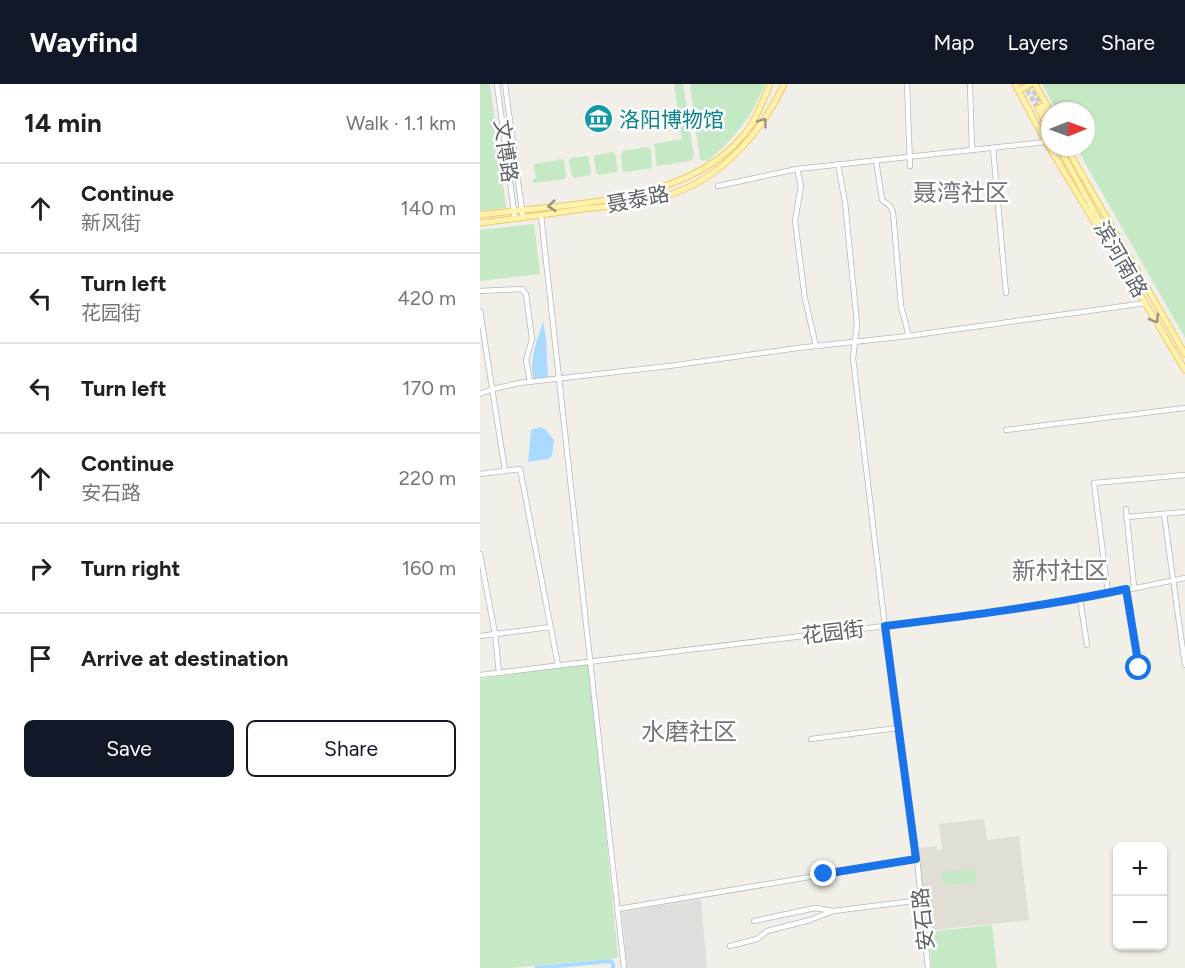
<!DOCTYPE html>
<meta charset="utf-8">
<style>
:root{--surface:#fff;--page:#f2f2f2;--text:#202124;--muted:#757577;--line:#e0e0e0;--accent:#111827}
body{margin:0;font-family:Figtree,"Noto Sans SC",sans-serif;background:var(--page);color:var(--text)}
.controls{position:absolute;right:18px;bottom:18px;display:grid;overflow:hidden;border-radius:9px;box-shadow:0 2px 4px #0004}
.controls button{width:54px;height:54px;display:grid;place-items:center;padding:0;border:0;border-bottom:2px solid var(--line);background:var(--surface);color:var(--text);font:30px sans-serif}
.compass{position:absolute;left:561px;top:18px;width:54px;height:54px;border-radius:50%;background:var(--surface);box-shadow:0 2px 4px #0004;rotate:89deg}
.stop{position:absolute;width:18px;height:18px;margin:-14px;border:4px solid #1a73e8;border-radius:50%;background:#fff}
.stop.end{background:#1a73e8;border-color:#fff;box-shadow:0 2px 6px #0008}
.list{margin:0;padding:0;list-style:none}
h2{display:flex;justify-content:space-between;align-items:center;height:78px;margin:0;padding:0 24px;font-size:26px}
h2 small{font-size:20px;font-weight:400;color:var(--muted)}
.list li{display:grid;grid-template-columns:39px 1fr auto;gap:18px;align-items:center;box-sizing:border-box;height:90px;padding:0 24px;border-top:2px solid var(--line)}
.list b{display:block;font-size:22px;white-space:nowrap}
.list p{margin:0;font-size:20px;white-space:nowrap;color:var(--muted)}
.list em{font-size:20px;font-style:normal;color:var(--muted)}
.actions{display:flex;gap:12px;padding:18px 24px}
.actions a{flex:1;padding:14px 0;border:2px solid var(--accent);border-radius:9px;text-align:center;font-size:21px;color:var(--accent)}
.actions .main{background:var(--accent);color:#fff}
.icon{flex:none;width:33px;height:33px;fill:none;stroke:currentColor;stroke-width:2;stroke-linecap:round;stroke-linejoin:round}
.map{position:relative;flex:none;width:705px;height:884px;overflow:hidden}
header{display:flex;align-items:center;gap:36px;box-sizing:border-box;height:84px;padding:0 30px;background:var(--accent);color:#fff}
header strong{font-size:28px}
nav{display:flex;gap:33px;margin-inline-start:auto;font-size:21px}
main{display:flex}
aside{flex:1;background:var(--surface)}
.map>svg:first-child{display:block}
.industrial{fill:#e0deda}
.education{fill:#e1ded6}
.green{fill:#c5e8c5}
.water{fill:#aadaff}
.lines{fill:none;stroke-linecap:round;stroke-linejoin:round}
.canal{stroke:#aadaff;stroke-width:4}
.major-tunnel{stroke:#ccccc8;stroke-width:5;stroke-dasharray:5 2.5;stroke-linecap:butt}
.minor-casing{stroke:#b5b8bc;stroke-width:6}
.major-casing{stroke:#f2c960;stroke-width:7}
.minor{stroke:#fff;stroke-width:4.5}
.major{stroke:#fff2af;stroke-width:5}
.oneway{stroke:#979581}
.route{stroke:#1a73e8;stroke-width:8}
.labels{text-anchor:middle;dominant-baseline:central;stroke-width:5;stroke-linejoin:round;paint-order:stroke}
.culture-label{font-size:21px;fill:#0d838f;stroke:#fff;text-anchor:start}
.street-label{font-size:21px;fill:#5f6368;stroke:#fff}
.quarter-label{font-size:24px;fill:#70757a;stroke:#fff}
</style>
<header>
<strong>Wayfind</strong>
<nav><a>Map</a><a>Layers</a><a>Share</a></nav>
</header>
<main>
<aside>
<h2>14 min<small>Walk · 1.1 km</small></h2>
<ul class="list">
<li><svg class="icon" aria-label="ahead" viewBox="0 0 24 24"><path d="M12 20V5M6 11l6-6 6 6"/></svg><div><b>Continue</b><p>新风街</p></div><em>140 m</em></li>
<li><svg class="icon" aria-label="left" viewBox="0 0 24 24"><path d="M17 20v-9H6M10 6l-5 5 5 5"/></svg><div><b>Turn left</b><p>花园街</p></div><em>420 m</em></li>
<li><svg class="icon" aria-label="left" viewBox="0 0 24 24"><path d="M17 20v-9H6M10 6l-5 5 5 5"/></svg><div><b>Turn left</b></div><em>170 m</em></li>
<li><svg class="icon" aria-label="ahead" viewBox="0 0 24 24"><path d="M12 20V5M6 11l6-6 6 6"/></svg><div><b>Continue</b><p>安石路</p></div><em>220 m</em></li>
<li><svg class="icon" aria-label="right" viewBox="0 0 24 24"><path d="M7 20v-9h11M14 6l5 5-5 5"/></svg><div><b>Turn right</b></div><em>160 m</em></li>
<li><svg class="icon" aria-label="arrive" viewBox="0 0 24 24"><path d="M6 21V4h12l-3 4 3 4H6"/></svg><div><b>Arrive at destination</b></div></li>
</ul>
<div class="actions"><a class="main">Save</a><a>Share</a></div>
</aside>
<div class="map">
<svg width="705" height="884" viewBox="0 0 705 884">
<rect width="100%" height="100%" fill="#f1efe8"/>
<!-- industrial -->
<polygon class="industrial" points="221,815 227,884 147,884 142,828"/>
<!-- education -->
<polygon class="education" points="504,735 507,756 539,752 549,836 446,847 437,764 457,762 457,766 462,765 459,740"/>
<!-- green -->
<g class="green">
<polygon points="0,0 10,0 26,124 0,127"/>
<polygon points="194,0 203,0 214,73 210,77 177,82 174,60 202,55"/>
<path d="M210 0H285C273 32 254 55 228 77L220 76Z"/>
<polygon points="562,0 705,0 705,254 596,63 606,63 606,27 577,27"/>
<polygon points="168,63 171,66 172,84 145,88 142,86 141,71 143,67"/>
<polygon points="133,68 135,70 138,86 136,88 119,91 116,89 114,73 116,71"/>
<polygon points="107,72 109,74 111,89 110,91 94,94 92,92 89,77 91,74"/>
<polygon points="82,75 84,77 86,92 85,95 53,99 53,95 56,94 54,80"/>
<polygon points="54,140 60,190 0,197 0,146"/>
<polygon points="109,579 138,874 30,884 0,884 0,595"/>
<polygon points="495,785 496,798 463,801 461,788"/>
<polygon points="512,841 517,884 452,884 448,848"/>
</g>
<!-- water -->
<g class="water">
<path d="M63 237 66 255 68 293 54 295C48 276 58 255 63 237Z"/>
<polygon points="60,343 65,345 74,356 72,372 68,375 48,378 51,346"/>
</g>
<g class="lines">
<!-- canal -->
<polyline class="canal" points="56,884 130,877 133,880 133,884"/>
<!-- major-tunnel -->
<g class="major-tunnel">
<polyline points="543,0 558,24"/>
<polyline points="550,0 562,22"/>
</g>
<defs>
<g id="minor">
<polyline points="17,0 35,135"/>
<polyline points="25,0 43,134"/>
<polyline points="427,0 430,82"/>
<polyline points="490,0 492,66"/>
<polyline points="513,64 526,209"/>
<path d="M396 76 402 116 409 121 413 128 421 222C423 232 427 240 428 252"/>
<polyline points="317,85 321,102 315,137 325,215 336,262"/>
<polyline points="238,102 317,85 566,58"/>
<polyline points="61,131 144,884"/>
<polyline points="0,207 42,205 46,210 52,255 46,276 50,298"/>
<polyline points="0,227 25,387"/>
<polyline points="0,310 13,305 39,299 189,282 318,264 428,252 666,219"/>
<polyline points="526,346 705,324"/>
<polyline points="0,390 40,385 78,581"/>
<polyline points="646,425 654,503"/>
<polyline points="684,430 705,581"/>
<polyline points="646,433 705,428"/>
<polyline points="0,470 15,550 19,589"/>
<polyline points="647,505 659,584"/>
<polyline points="628,509 614,399 705,391"/>
<polyline points="600,515 607,561"/>
<polyline points="0,552 70,543"/>
<polyline points="0,591 496,531 593,517 705,494"/>
<polyline points="417,644 437,775 448,884"/>
<polyline points="331,655 417,644 373,274 377,240 365,118 358,80"/>
<polyline points="138,825 437,775"/>
<polyline points="274,837 335,824 353,827"/>
<polyline points="250,862 277,855 287,847 330,836 353,827 441,816"/>
</g>
<g id="major">
<polyline points="535,0 566,58 632,167"/>
<polyline points="555,0 570,27"/>
<polyline points="539,6 551,0"/>
<polyline points="562,22 570,36"/>
<polyline points="558,24 570,47"/>
<polyline points="579,63 645,185 705,286"/>
<polyline points="586,63 705,270"/>
<path d="M0 131C85 119 203 122 262 53 275 39 283 17 290 0"/>
<path d="M0 139C32 135 63 131 95 126 125 122 156 121 185 112 239 97 281 50 304 0"/>
</g>
</defs>
<!-- minor casing -->
<use href="#minor" class="minor-casing"/>
<!-- major casing -->
<use href="#major" class="major-casing"/>
<!-- minor -->
<use href="#minor" class="minor"/>
<!-- major -->
<use href="#major" class="major"/>
</g>
<!-- one-way arrows -->
<defs><path id="oneway-chevron" d="M-2-3.5L2.5 0L-2 3.5" fill="none" stroke-width="1.6" stroke-linecap="round" stroke-linejoin="round" transform="scale(1.5)"/></defs>
<g class="oneway">
<use href="#oneway-chevron" transform="translate(283 38) rotate(-55)"/>
<use href="#oneway-chevron" transform="translate(72 122) rotate(174)"/>
<use href="#oneway-chevron" transform="translate(675 235) rotate(60)"/>
</g>
<g class="lines">
<!-- route -->
<path class="route" d="M344 790 436 775 405 542C486 532 567 522 646 505L659 584"/>
</g>
<!-- icons -->
<defs>
<symbol id="museum-disc" viewBox="-11 -11 22 22"><circle r="9.5" fill="#0f9aa8" stroke="#fff"/><path d="M0-6L6-3V-2H-6V-3ZM-5-1h2V3h-2ZM-1-1h2V3h-2ZM3-1h2V3H3ZM-6 4H6V6H-6Z" fill="#fff"/></symbol>
</defs>
<g fill-rule="evenodd">
<use href="#museum-disc" x="102" y="18" width="33" height="33"/>
</g>
<g class="labels">
<!-- culture labels -->
<g class="culture-label">
<text x="139" y="35">洛阳博物馆</text>
</g>
<!-- street labels -->
<g class="street-label">
<text transform="translate(26 67) rotate(82)">文博路</text>
<text transform="translate(158 115) rotate(-11)">聂泰路</text>
<text transform="translate(641 175) rotate(60)">滨河南路</text>
<text transform="translate(353 548) rotate(-7)">花园街</text>
<text transform="translate(443 835) rotate(-96)">安石路</text>
</g>
<!-- quarter labels -->
<g class="quarter-label">
<text x="481" y="108">聂湾社区</text>
<text x="580" y="486">新村社区</text>
<text x="209" y="647">水磨社区</text>
</g>
</g>
</svg>
<div class="controls">
<button>+</button>
<button>−</button>
</div>
<svg class="compass" viewBox="-18 -18 36 36"><path d="M0-13l5 13h-10z" fill="#e53935"/><path d="M0 13l5-13h-10z" fill="#757577"/></svg>
<div class="stop" style="left:659px;top:584px"></div>
<div class="stop end" style="left:344px;top:790px"></div>
</div>
</main>
